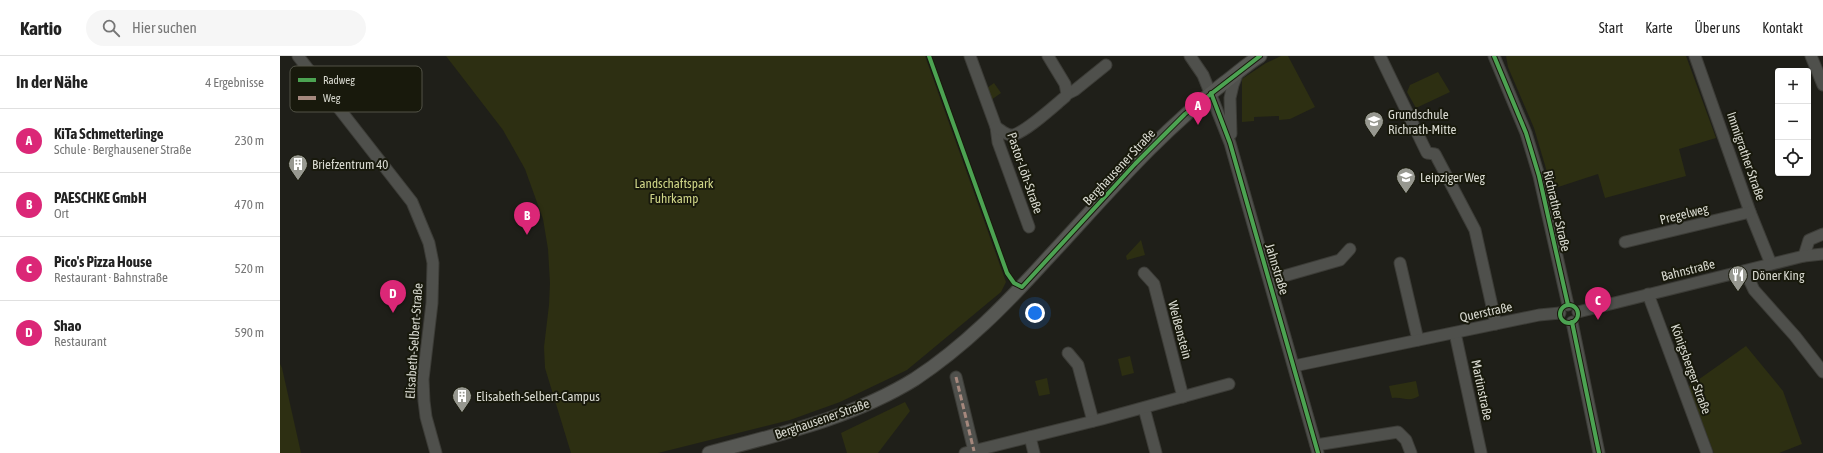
<!DOCTYPE html>
<html lang="de">
<meta charset="utf-8">
<style>
:root{--surface:#fff;--page:#f6f6f6;--text:#222;--muted:#767676;--line:#e0e0e0;--accent:#db2777}
body{margin:0;font-family:"Asap Condensed",sans-serif;background:var(--page);color:var(--text)}
.controls{position:absolute;right:12px;top:12px;display:grid;overflow:hidden;border-radius:4px;box-shadow:0 1px 3px #0004}
.controls button{width:36px;height:36px;display:grid;place-items:center;padding:0;border:0;border-bottom:1px solid var(--line);background:var(--surface);color:var(--text);font:20px sans-serif}
.you{position:absolute;left:755px;top:257px;width:14px;height:14px;margin:-10px;border:3px solid #fff;border-radius:50%;background:#1a73e8;box-shadow:0 0 0 6px #1a73e833}
.badge{display:grid;place-items:center;width:26px;height:26px;border-radius:50%;background:var(--accent);color:#fff;font-size:13px;font-weight:700}
.pin{position:absolute;translate:-50% -33px;filter:drop-shadow(0 1px 2px #0008)}
.pin::after{content:'';position:absolute;top:21px;width:14px;height:12px;background:inherit;clip-path:polygon(0 0,100% 0,50% 100%)}
.list{margin:0;padding:0;list-style:none}
h2{display:flex;justify-content:space-between;align-items:center;height:52px;margin:0;padding:0 16px;font-size:17px}
h2 small{font-size:13px;font-weight:400;color:var(--muted)}
.list li{display:grid;grid-template-columns:26px 1fr auto;gap:12px;align-items:center;box-sizing:border-box;height:64px;padding:0 16px;border-top:1px solid var(--line)}
.list b{display:block;font-size:15px;white-space:nowrap}
.list p{margin:0;font-size:13px;white-space:nowrap;color:var(--muted)}
.list em{font-size:13px;font-style:normal;color:var(--muted)}
.icon{flex:none;width:22px;height:22px;fill:none;stroke:currentColor;stroke-width:2;stroke-linecap:round;stroke-linejoin:round}
.map{position:relative;flex:none;width:1543px;height:397px;overflow:hidden}
header{display:flex;align-items:center;gap:24px;box-sizing:border-box;height:56px;padding:0 20px;background:var(--surface);border-bottom:1px solid var(--line)}
header strong{font-size:19px}
nav{display:flex;gap:22px;margin-inline-start:auto;font-size:14px}
.search{width:280px;height:36px;background:var(--page);display:flex;align-items:center;gap:10px;box-sizing:border-box;padding:0 14px;border-radius:22px;color:var(--muted);font-size:15px}
main{display:flex}
aside{flex:1;background:var(--surface)}
.map>svg:first-child{display:block}
.green{fill:#2d2f12}
.lines{fill:none;stroke-linecap:round;stroke-linejoin:round}
.minor-casing{stroke:#3c3c37;stroke-width:13}
.major-casing{stroke:#3c3c37;stroke-width:15}
.minor{stroke:#4f504c;stroke-width:11}
.major{stroke:#575854;stroke-width:13}
.quiet{stroke:#a5887d;stroke-width:3;stroke-dasharray:6 3;stroke-linecap:butt}
.cycleway-casing{stroke:#18190c;stroke-width:6}
.cycleway{stroke:#4ca352;stroke-width:4}
.labels{text-anchor:middle;dominant-baseline:central;stroke-width:4;stroke-linejoin:round;paint-order:stroke}
.poi-label{font-size:13px;fill:#d8d9d0;stroke:#18190c;text-anchor:start}
.street-label{font-size:13px;fill:#d8d9d0;stroke:#18190c}
.park-label{font-size:13px;fill:#ced487;stroke:#18190c}
.key{fill:#18190c;stroke:#525347;stroke-width:1}
.key-label{font-size:11px;fill:#d8d9d0}
</style>
<header>
<strong>Kartio</strong>
<div class="search"><svg class="icon" aria-label="search" viewBox="0 0 24 24"><circle cx="10" cy="10" r="6"/><path d="M15 15l6 6"/></svg>Hier suchen</div>
<nav><a>Start</a><a>Karte</a><a>Über uns</a><a>Kontakt</a></nav>
</header>
<main>
<aside>
<h2>In der Nähe<small>4 Ergebnisse</small></h2>
<ul class="list">
<li><span class="badge">A</span><div><b>KiTa Schmetterlinge</b><p>Schule · Berghausener Straße</p></div><em>230 m</em></li>
<li><span class="badge">B</span><div><b>PAESCHKE GmbH</b><p>Ort</p></div><em>470 m</em></li>
<li><span class="badge">C</span><div><b>Pico's Pizza House</b><p>Restaurant · Bahnstraße</p></div><em>520 m</em></li>
<li><span class="badge">D</span><div><b>Shao</b><p>Restaurant</p></div><em>590 m</em></li>
</ul>
</aside>
<div class="map">
<svg width="1543" height="397" viewBox="0 0 1543 397">
<rect width="100%" height="100%" fill="#1f1f19"/>
<!-- green -->
<g class="green">
<polygon points="166,0 645,0 726,226 721,236 627,314 560,346 510,364 378,397 291,397 265,312 264,291 269,249 270,227 268,193 263,163 245,113 223,74"/>
<polygon points="1001,0 1008,0 1035,51 1010,63 999,64 999,60 974,61 974,65 962,66 962,23 986,7"/>
<polygon points="1226,0 1406,0 1436,82 1399,93 1406,120 1325,142 1318,118 1272,133 1254,72 1228,11"/>
<polygon points="1158,16 1170,36 1136,52 1127,36 1130,29"/>
<polygon points="714,27 721,37 711,44 707,32"/>
<polygon points="861,184 865,199 847,204 846,200"/>
<polygon points="1466,290 1503,335 1522,388 1499,397 1434,397 1408,331"/>
<polygon points="850,300 854,317 842,320 838,303"/>
<polygon points="0,308 2,312 21,397 0,397"/>
<polygon points="767,322 770,338 759,340 755,325"/>
<path d="M1136 325 1139 340C1128 347 1123 340 1112 342L1109 330Z"/>
<polygon points="625,346 630,355 598,397 567,397 561,377"/>
</g>
<g class="lines">
<defs>
<g id="minor">
<polyline points="18,0 132,146 149,187 153,207 152,247 143,323 144,345 146,361 156,397"/>
<polyline points="690,0 716,71 718,86 749,171"/>
<polyline points="910,0 923,19 950,87 1038,397"/>
<polyline points="1100,0 1147,97 1155,98 1195,174 1216,268"/>
<polyline points="1214,0 1246,77 1259,120 1288,249"/>
<polyline points="1415,0 1470,156 1491,208"/>
<polyline points="1531,0 1543,29"/>
<polyline points="787,38 795,34 826,9"/>
<path d="M716 71C721 74 727 80 733 79 746 76 774 50 785 41L787 38 785 28 768 0"/>
<polyline points="951,78 950,42 953,29 958,16"/>
<polyline points="1345,186 1470,156"/>
<polyline points="1524,200 1529,184 1543,178"/>
<polyline points="1120,207 1138,284"/>
<polyline points="1465,215 1474,234 1515,280 1543,316"/>
<polyline points="864,217 874,228 903,341"/>
<polyline points="990,224 1060,204 1070,193"/>
<polyline points="1368,238 1427,397"/>
<polyline points="1298,256 1524,200 1543,198"/>
<polyline points="1292,266 1319,397"/>
<polyline points="1175,277 1201,397"/>
<polyline points="788,297 798,309 813,365"/>
<polyline points="1014,310 1259,259 1280,257"/>
<polyline points="676,321 694,395"/>
<polyline points="864,352 876,397"/>
<polyline points="750,381 754,397"/>
<polyline points="1036,389 1118,376 1126,384 1131,397"/>
<polyline points="685,397 822,363 949,328"/>
</g>
<path id="major" d="M429 397C500 378 572 362 635 323 685 290 726 248 766 204 823 143 877 78 944 27 956 18 967 8 980 0"/>
</defs>
<!-- minor casing -->
<use href="#minor" class="minor-casing"/>
<!-- major casing -->
<use href="#major" class="major-casing"/>
<!-- minor -->
<use href="#minor" class="minor"/>
<!-- major -->
<use href="#major" class="major"/>
<!-- quiet -->
<polyline class="quiet" points="676,321 694,395"/>
<defs>
<g id="cycleway">
<polyline points="649,0 727,217 734,227 742,231 855,108 905,58 980,0"/>
<polyline points="1214,0 1246,77 1259,120 1288,249"/>
<polyline points="931,37 950,87 1038,397"/>
<circle cx="1289" cy="258" r="9"/>
<polyline points="1292,266 1319,397"/>
</g>
</defs>
<!-- cycleway casing -->
<use href="#cycleway" class="cycleway-casing"/>
<!-- cycleway -->
<use href="#cycleway" class="cycleway"/>
</g>
<!-- icons -->
<defs>
<symbol id="school-pin" viewBox="-11 -11 22 30"><path d="M0 17L-7.5 6A9.5 9.5 0 1 1 7.5 6Z" fill="#979890" stroke="#18190c"/><path d="M0-5L7-2L0 1L-7-2ZM-4 1L0 2.5L4 1V4Q0 6-4 4Z" fill="#fff"/></symbol>
<symbol id="building-pin" viewBox="-11 -11 22 30"><path d="M0 17L-7.5 6A9.5 9.5 0 1 1 7.5 6Z" fill="#979890" stroke="#18190c"/><path d="M-4-6H4V6H1V3H-1V6H-4ZM-2.5-4.3h1.7v1.8h-1.7ZM.8-4.3h1.7v1.8H.8ZM-2.5-1h1.7V.8h-1.7ZM.8-1h1.7V.8H.8Z" fill="#fff"/></symbol>
<symbol id="restaurant-pin" viewBox="-11 -11 22 30"><path d="M0 17L-7.5 6A9.5 9.5 0 1 1 7.5 6Z" fill="#979890" stroke="#18190c"/><path d="M-5-6h1v4h1v-4h1v4h1v-4h1v5L-1.5 .5V6h-2V.5L-5-1ZM5-6V6H3V1.5H1.5Q1.5-4 5-6Z" fill="#fff"/></symbol>
</defs>
<g fill-rule="evenodd">
<use href="#school-pin" x="1083" y="54" width="22" height="30"/>
<use href="#building-pin" x="7" y="97" width="22" height="30"/>
<use href="#school-pin" x="1115" y="110" width="22" height="30"/>
<use href="#restaurant-pin" x="1447" y="208" width="22" height="30"/>
<use href="#building-pin" x="171" y="329" width="22" height="30"/>
</g>
<g class="labels">
<!-- poi labels -->
<g class="poi-label">
<text x="1108" y="58">Grundschule<tspan x="1108" dy="15">Richrath-Mitte</tspan></text>
<text x="32" y="108">Briefzentrum 40</text>
<text x="1140" y="121">Leipziger Weg</text>
<text x="1472" y="219">Döner King</text>
<text x="196" y="340">Elisabeth-Selbert-Campus</text>
</g>
<!-- street labels -->
<g class="street-label">
<text transform="translate(1466 100) rotate(71)">Immigrather Straße</text>
<text transform="translate(839 111) rotate(-47)">Berghausener Straße</text>
<text transform="translate(745 117) rotate(71)">Pastor-Löh-Straße</text>
<text transform="translate(1277 155) rotate(77)">Richrather Straße</text>
<text transform="translate(1404 158) rotate(-14)">Pregelweg</text>
<text transform="translate(997 213) rotate(73)">Jahnstraße</text>
<text transform="translate(1408 214) rotate(-14)">Bahnstraße</text>
<text transform="translate(1206 256) rotate(-12)">Querstraße</text>
<text transform="translate(900 274) rotate(75)">Weißenstein</text>
<text transform="translate(134 285) rotate(-86)">Elisabeth-Selbert-Straße</text>
<text transform="translate(1411 313) rotate(70)">Königsberger Straße</text>
<text transform="translate(1202 334) rotate(78)">Martinstraße</text>
<text transform="translate(542 363) rotate(-19)">Berghausener Straße</text>
</g>
<!-- park labels -->
<g class="park-label">
<text x="394" y="127">Landschaftspark<tspan x="394" dy="15">Fuhrkamp</tspan></text>
</g>
</g>
<!-- legend -->
<rect x="10" y="10" width="132" height="46" rx="6" class="key"/>
<rect x="18" y="22" width="18" height="4" fill="#4ca352"/>
<rect x="18" y="40" width="18" height="4" fill="#a5887d"/>
<g class="key-label">
<text x="43" y="28">Radweg</text>
<text x="43" y="46">Weg</text>
</g>
</svg>
<div class="controls">
<button>+</button>
<button>−</button>
<button><svg class="icon" aria-label="locate" viewBox="0 0 24 24"><circle cx="12" cy="12" r="6"/><path d="M12 2v4M12 18v4M2 12h4M18 12h4"/></svg></button>
</div>
<div class="you"></div>
<div class="pin badge" style="left:918px;top:69px">A</div>
<div class="pin badge" style="left:247px;top:179px">B</div>
<div class="pin badge" style="left:1318px;top:264px">C</div>
<div class="pin badge" style="left:113px;top:257px">D</div>
</div>
</main>
